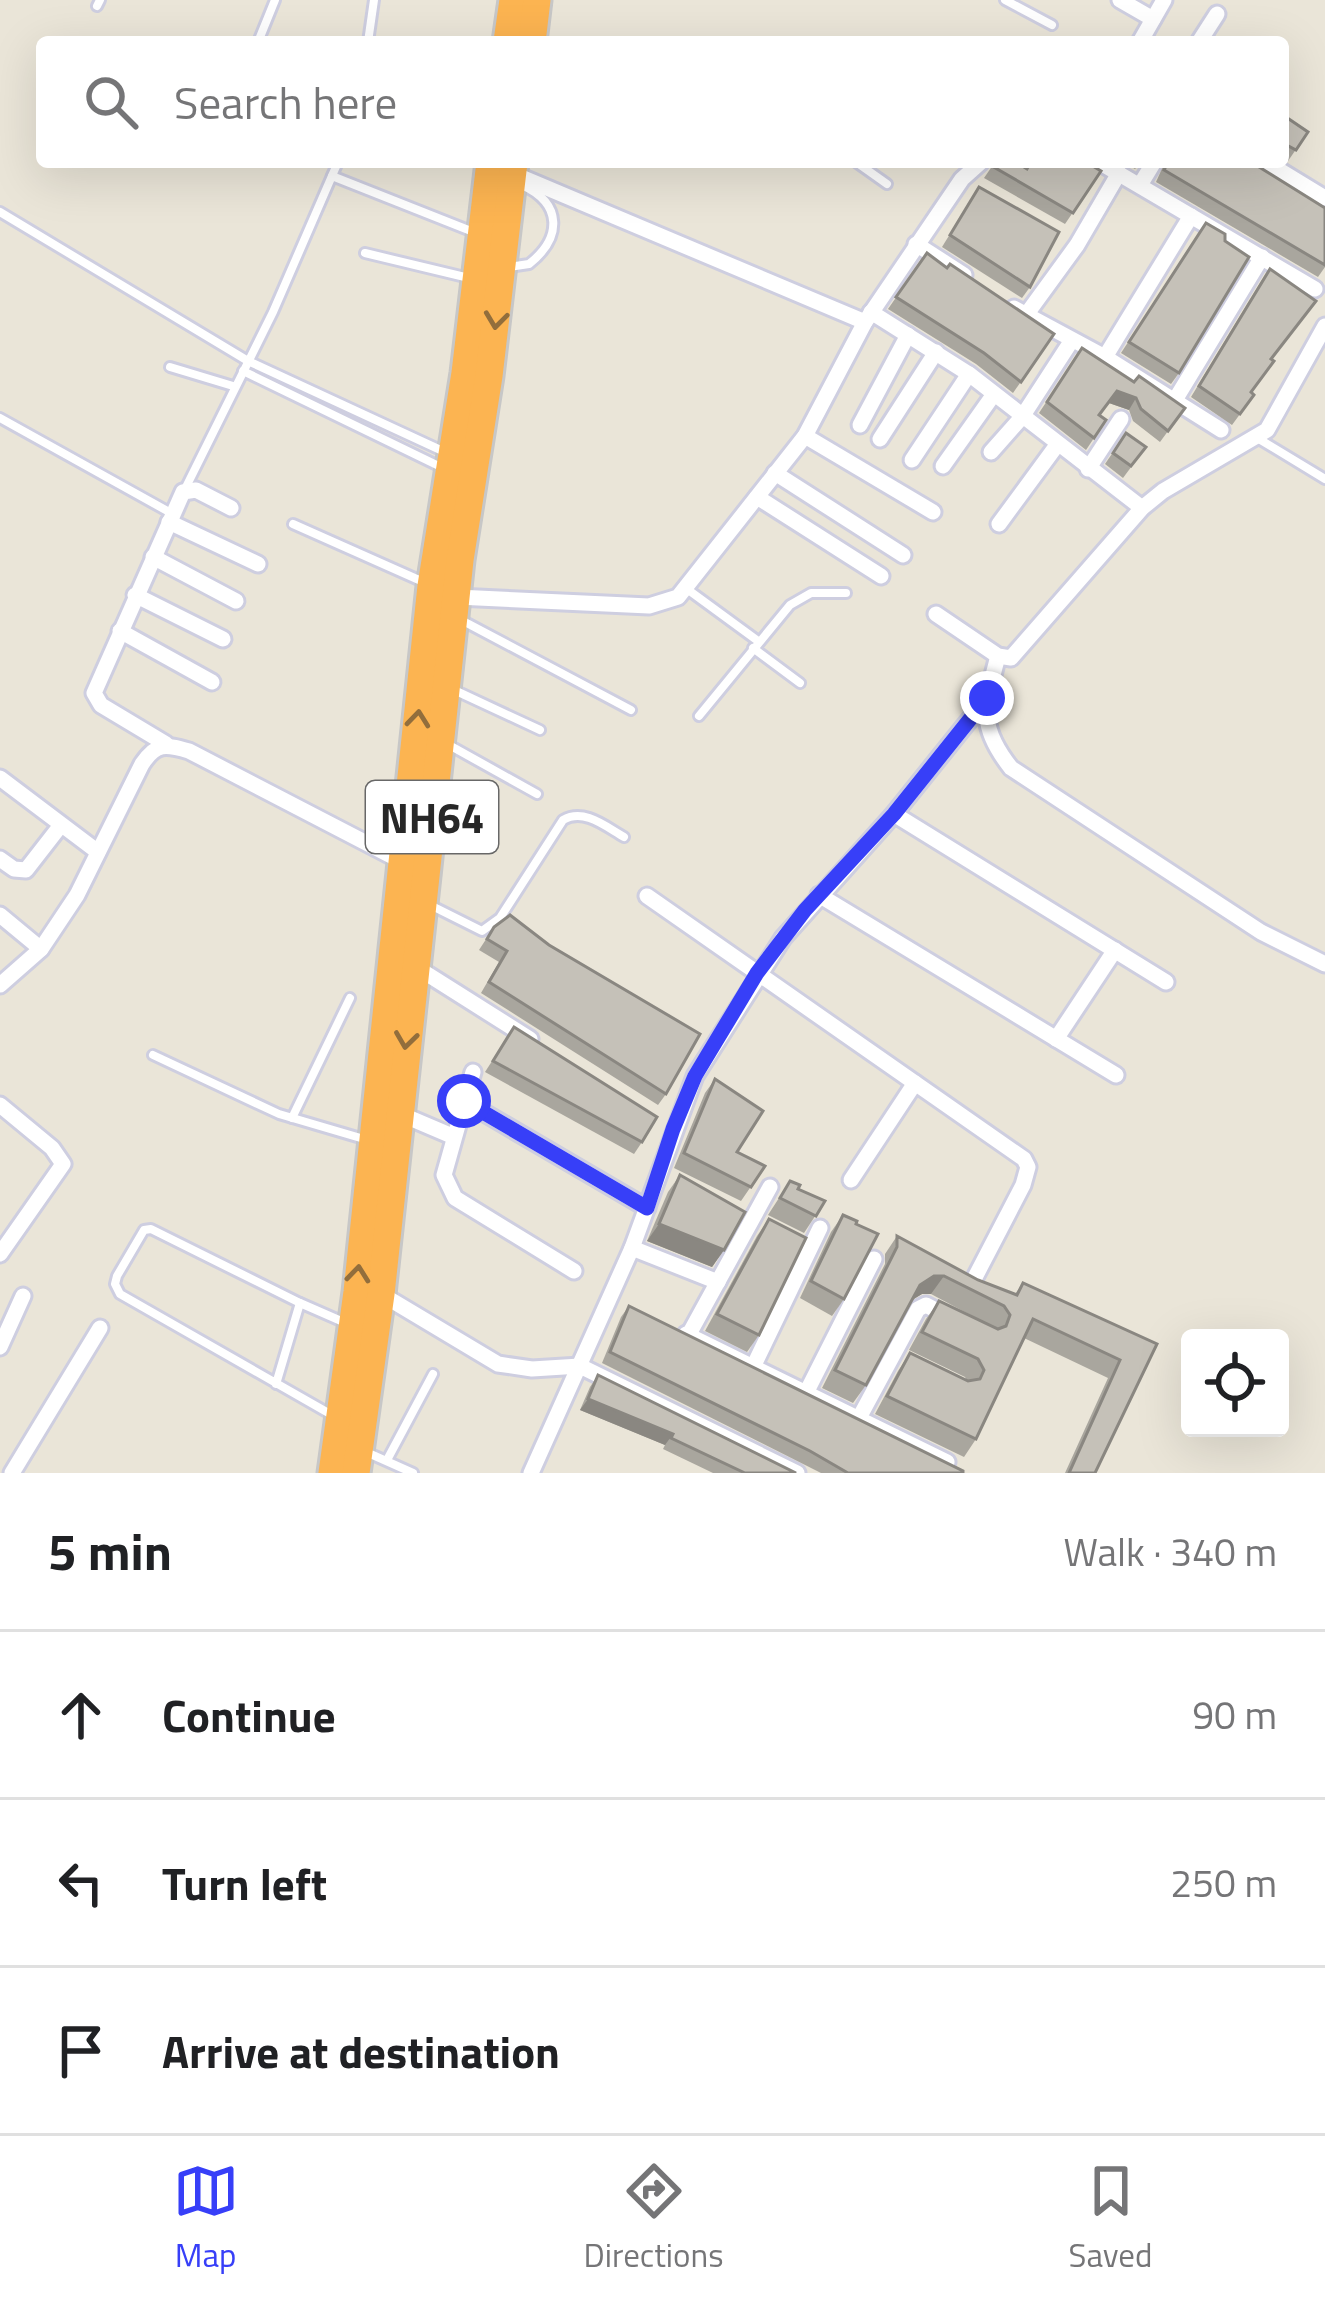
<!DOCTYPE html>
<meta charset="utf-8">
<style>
:root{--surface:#fff;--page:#f6f6f6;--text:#202124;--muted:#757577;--line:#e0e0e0;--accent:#373ff8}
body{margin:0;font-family:"Titillium Web",sans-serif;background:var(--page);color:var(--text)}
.controls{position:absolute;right:36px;bottom:36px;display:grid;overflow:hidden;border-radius:12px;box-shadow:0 12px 48px #0002}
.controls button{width:108px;height:108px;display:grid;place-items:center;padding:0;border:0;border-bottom:3px solid var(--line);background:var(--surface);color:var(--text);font:60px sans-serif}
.stop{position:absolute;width:36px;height:36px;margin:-27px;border:9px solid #373ff8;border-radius:50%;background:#fff}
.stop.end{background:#373ff8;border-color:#fff;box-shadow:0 3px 12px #0008}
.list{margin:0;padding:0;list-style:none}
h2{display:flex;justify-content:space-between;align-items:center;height:156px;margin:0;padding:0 48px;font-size:51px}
h2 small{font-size:39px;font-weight:400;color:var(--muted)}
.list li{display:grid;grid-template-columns:78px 1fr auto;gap:36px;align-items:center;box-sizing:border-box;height:168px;padding:0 48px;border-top:3px solid var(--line)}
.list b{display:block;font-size:45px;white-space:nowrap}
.list em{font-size:39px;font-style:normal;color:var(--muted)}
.icon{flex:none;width:66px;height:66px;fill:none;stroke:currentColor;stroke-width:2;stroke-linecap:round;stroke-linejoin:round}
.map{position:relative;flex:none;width:1325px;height:1473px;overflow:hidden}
.search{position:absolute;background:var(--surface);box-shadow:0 12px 48px #0002;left:36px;right:36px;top:36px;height:132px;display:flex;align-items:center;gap:30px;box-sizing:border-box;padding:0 42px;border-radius:12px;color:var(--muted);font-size:45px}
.sheet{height:660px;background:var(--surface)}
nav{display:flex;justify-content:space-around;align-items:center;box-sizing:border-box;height:168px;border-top:3px solid var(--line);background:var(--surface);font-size:33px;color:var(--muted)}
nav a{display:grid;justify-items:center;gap:6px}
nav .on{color:var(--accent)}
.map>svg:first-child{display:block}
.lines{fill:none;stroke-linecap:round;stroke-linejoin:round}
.lane-casing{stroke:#cecee0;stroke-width:14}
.street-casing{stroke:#cecee0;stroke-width:21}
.highway-casing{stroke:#c7c7c7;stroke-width:33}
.lane{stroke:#fff;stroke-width:8}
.street{stroke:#fff;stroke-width:15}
.highway{stroke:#fcb451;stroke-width:27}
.wall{fill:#a9a69e}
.shaded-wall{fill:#8a8781}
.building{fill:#c5c1b8;stroke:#8a8781;stroke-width:3}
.oneway{stroke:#926e3c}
.route{stroke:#373ff8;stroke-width:15}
.labels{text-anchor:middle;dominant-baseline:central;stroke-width:12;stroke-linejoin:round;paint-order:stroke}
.shield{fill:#fff;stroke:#686868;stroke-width:3}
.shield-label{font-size:42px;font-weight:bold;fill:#272727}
</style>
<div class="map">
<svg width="1325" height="1473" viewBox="0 0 1325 1473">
<rect width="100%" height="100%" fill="#eae5d8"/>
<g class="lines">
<defs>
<g id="lane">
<polyline points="1005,0 1052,25"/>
<polyline points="97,6 100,0"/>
<polyline points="258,42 275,0"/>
<polyline points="368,42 374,0"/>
<polyline points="856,162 887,184"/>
<polyline points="332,176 476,233"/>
<polyline points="0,212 248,361 447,453"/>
<polyline points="365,253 469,278"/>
<path d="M509 267 529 264C562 238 563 204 522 185"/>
<polyline points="170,367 233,386"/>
<polyline points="243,371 443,468"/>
<polyline points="0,418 171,513"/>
<polyline points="1259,439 1325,479"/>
<polyline points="184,491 273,312 338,162"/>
<polyline points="293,524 428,584"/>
<polyline points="687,589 758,641"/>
<polyline points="463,621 631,710"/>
<polyline points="753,648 800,683"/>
<polyline points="454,690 540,730"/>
<polyline points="699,716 790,605 811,593 846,593"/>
<polyline points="449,745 537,794"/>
<path d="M430 905 482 931 500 918 563 820C584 808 605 826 624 837"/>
<polyline points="153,1055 279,1114 364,1139"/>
<polyline points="292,1118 350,998"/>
<polyline points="300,1303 348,1324"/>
<polyline points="276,1384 300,1303 151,1229 144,1230 117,1276 115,1284 120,1294 332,1415"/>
<polyline points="366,1452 413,1473"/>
<polyline points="387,1460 433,1374"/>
</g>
<g id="street">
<polyline points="1120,0 1153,19"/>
<polyline points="1140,42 1164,0"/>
<polyline points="1199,42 1217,14"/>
<polyline points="1099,162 1315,289"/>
<polyline points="1266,162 1325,198"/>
<polyline points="509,172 865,322"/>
<polyline points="1140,185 1154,162"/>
<polyline points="916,244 964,275"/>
<polyline points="1014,308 1105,357 1221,430"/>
<polyline points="871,312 969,374 1142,508"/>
<polyline points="1026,315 1077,245 1119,173"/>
<polyline points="1105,357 1191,216"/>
<polyline points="1175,400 1262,257"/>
<polyline points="860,425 908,335"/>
<polyline points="805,436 933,512"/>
<polyline points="880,439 936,352"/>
<polyline points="991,452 1022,417 1072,340"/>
<polyline points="912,460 969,374"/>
<polyline points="943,466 994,394"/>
<polyline points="1088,469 1121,419"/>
<polyline points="775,473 903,555"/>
<polyline points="757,497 881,576"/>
<polyline points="169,522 258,564"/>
<polyline points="999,524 1057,445"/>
<polyline points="153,557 236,601"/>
<polyline points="135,595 223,639"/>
<polyline points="457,597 649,606 678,597 805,436 865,322 962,179 981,162"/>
<polyline points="936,614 998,656 1011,658 1142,508 1163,491 1267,430 1325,326"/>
<polyline points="120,631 212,682"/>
<path d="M998 656C985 706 977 725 1011 768L1261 932 1325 964"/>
<polyline points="166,744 101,705 94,693 183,492 196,490 231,508"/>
<polyline points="0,778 98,852"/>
<polyline points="894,814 1166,982"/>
<polyline points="0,859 14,869 26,870 61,825"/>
<polyline points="819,895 1116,1075"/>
<polyline points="647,896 1024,1159 1028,1167 1023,1185 970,1287"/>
<polyline points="0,915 41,949"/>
<polyline points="416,967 530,1039"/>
<path d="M0 985 41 949 77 895 142 764C156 743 165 744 189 751L403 862"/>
<polyline points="1056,1039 1115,950"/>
<polyline points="473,1072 444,1175 455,1198 574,1271"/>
<polyline points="464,1101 647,1208"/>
<polyline points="0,1105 52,1148 63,1164 0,1254"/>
<polyline points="398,1113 452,1136"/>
<polyline points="851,1180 915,1083"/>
<polyline points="632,1248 718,1282"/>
<polyline points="381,1294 498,1364 532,1369 580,1366 797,1473"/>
<polyline points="686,1334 947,1462"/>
<polyline points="688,1336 770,1187"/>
<polyline points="0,1347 23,1296"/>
<polyline points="754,1365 820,1228"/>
<polyline points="807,1391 874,1259"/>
<polyline points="859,1418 918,1309 926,1305 949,1317"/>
<polyline points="12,1473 100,1328"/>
<polyline points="531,1473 632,1248 695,1076 783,938 894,814 987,698"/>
</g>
<g id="highway">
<polyline points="507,42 513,0"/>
<polyline points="532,42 537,0"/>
<polyline points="332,1473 357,1292 431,586 465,373 490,162"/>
<polyline points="356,1473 381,1294 460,560 489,376 514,162"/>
</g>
</defs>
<!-- lane casing -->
<use href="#lane" class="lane-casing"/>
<!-- street casing -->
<use href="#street" class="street-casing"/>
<!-- highway casing -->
<use href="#highway" class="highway-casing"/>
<!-- lane -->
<use href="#lane" class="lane"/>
<!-- street -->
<use href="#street" class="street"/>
<!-- highway -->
<use href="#highway" class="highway"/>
</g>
<!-- wall -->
<g class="wall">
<polygon points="1283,115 1308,132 1288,161 1283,159"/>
<polygon points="995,162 1026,169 1101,171 1065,224 984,178"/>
<polygon points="1123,162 1141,162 1135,169"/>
<polygon points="1165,162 1251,162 1325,208 1325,267 1318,277 1156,182"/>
<polygon points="979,187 1030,287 1022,298 942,247"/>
<polygon points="1206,223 1225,241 1179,373 1171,384 1121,353"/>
<polygon points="927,253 947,268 1054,334 1013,393 976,364 888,309"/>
<polygon points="1262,280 1272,359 1251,393 1254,395 1232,425 1191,397"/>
<polygon points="1082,348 1134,382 1185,408 1160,442 1133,421 1129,410 1109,403 1099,416 1106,420 1086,450 1039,413"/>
<polygon points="1126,433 1146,447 1123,478 1105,464"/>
<polygon points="494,927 666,1094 658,1105 481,993 499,962 479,950"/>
<polygon points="514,1027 642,1142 634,1154 485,1072"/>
<polygon points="715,1079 737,1152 765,1166 741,1201 674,1168 705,1093"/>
<polygon points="680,1175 724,1250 712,1267 647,1241 668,1192"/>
<polygon points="790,1181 798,1189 825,1201 804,1233 768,1215"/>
<polygon points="843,1215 844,1299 832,1316 800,1298 831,1232"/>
<polygon points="769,1219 759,1335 747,1352 705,1331 757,1236"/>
<polygon points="897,1236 978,1280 1015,1294 1023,1283 1157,1344 1095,1473 1065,1473 1108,1378 1024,1338 976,1439 964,1457 875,1414 898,1371 910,1353 967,1381 965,1377 909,1350 926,1319 939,1301 993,1327 931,1294 922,1294 912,1300 866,1385 853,1403 822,1388 885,1264 885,1254"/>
<polygon points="629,1306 963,1473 821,1473 602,1363 621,1317"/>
<polygon points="598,1375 796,1473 713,1473 663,1449 665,1445 580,1410 590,1387"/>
</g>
<!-- shaded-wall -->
<g class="shaded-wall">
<polygon points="1117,391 1136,398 1129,410 1109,403"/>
<polygon points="659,1224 724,1250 712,1267 647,1241"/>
<polygon points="934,1276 944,1276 931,1294 922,1294 907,1303 920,1285"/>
<polygon points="588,1399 673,1434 665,1445 580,1410"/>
</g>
<!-- building -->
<g class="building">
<polygon points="1283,115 1308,132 1296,150 1283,143"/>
<polygon points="995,162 1016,162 1027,169 1031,162 1086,162 1101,171 1073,213 992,166"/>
<polygon points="1168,162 1251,162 1325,208 1325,265 1164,170"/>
<polygon points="979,187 1059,232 1030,287 950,235"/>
<polygon points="1206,223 1225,234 1225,241 1249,257 1179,373 1129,342"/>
<polygon points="927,253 947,268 950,264 1054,334 1021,382 984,353 896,297"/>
<polygon points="1270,269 1316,301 1271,359 1274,361 1251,392 1254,395 1240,414 1199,386"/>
<polygon points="1082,348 1134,382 1139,376 1185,408 1168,431 1141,409 1136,398 1117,391 1099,415 1106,420 1094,438 1047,402"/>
<polygon points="1126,433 1146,447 1131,466 1113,453"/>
<polygon points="510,915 549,945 700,1034 666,1094 489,982 507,951 487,939 494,927"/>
<polygon points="514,1027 657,1117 642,1142 493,1061"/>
<polygon points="715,1079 763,1111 737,1152 765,1166 751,1187 684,1153"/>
<polygon points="680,1175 745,1212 724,1250 659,1224"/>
<polygon points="790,1181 800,1185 798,1189 825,1201 816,1216 780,1198"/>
<polygon points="843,1215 857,1221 856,1224 878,1234 844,1299 811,1281"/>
<polygon points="769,1219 806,1238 759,1335 717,1314"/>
<polygon points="897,1236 978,1280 1017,1295 1023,1283 1157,1344 1095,1473 1069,1473 1120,1360 1033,1319 976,1439 887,1396 910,1353 968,1381 980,1379 984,1370 978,1359 922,1332 939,1301 998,1329 1006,1326 1010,1315 1004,1306 944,1276 934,1276 920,1285 866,1385 835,1370 897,1247"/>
<polygon points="629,1306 963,1471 963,1473 848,1473 810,1451 610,1352"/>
<polygon points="598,1375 796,1473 745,1473 671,1438 673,1434 588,1399"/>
</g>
<!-- one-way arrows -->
<defs><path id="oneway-chevron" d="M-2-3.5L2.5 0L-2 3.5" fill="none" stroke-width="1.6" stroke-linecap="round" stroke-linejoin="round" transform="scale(3)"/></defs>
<g class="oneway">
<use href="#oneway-chevron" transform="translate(496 320) rotate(97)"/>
<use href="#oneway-chevron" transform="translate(418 719) rotate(-84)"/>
<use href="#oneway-chevron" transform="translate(406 1040) rotate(98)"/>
<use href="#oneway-chevron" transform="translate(358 1274) rotate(-84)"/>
</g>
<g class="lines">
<!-- route -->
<polyline class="route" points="464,1101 647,1208 673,1129 695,1076 757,973 805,910 894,814 987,698"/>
</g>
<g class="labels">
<!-- shield labels -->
<rect class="shield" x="366" y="781" width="132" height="72" rx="9"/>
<g class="shield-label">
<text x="432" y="817">NH64</text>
</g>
</g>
</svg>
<div class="controls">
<button><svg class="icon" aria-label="locate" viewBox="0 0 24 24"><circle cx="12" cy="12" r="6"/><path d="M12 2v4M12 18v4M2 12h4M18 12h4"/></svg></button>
</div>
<div class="stop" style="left:464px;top:1101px"></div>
<div class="stop end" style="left:987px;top:698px"></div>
<div class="search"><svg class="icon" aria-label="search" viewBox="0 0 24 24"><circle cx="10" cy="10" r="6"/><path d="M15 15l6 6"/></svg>Search here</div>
</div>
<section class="sheet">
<h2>5 min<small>Walk · 340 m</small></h2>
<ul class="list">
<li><svg class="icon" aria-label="ahead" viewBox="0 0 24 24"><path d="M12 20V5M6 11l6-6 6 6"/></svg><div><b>Continue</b></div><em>90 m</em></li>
<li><svg class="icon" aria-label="left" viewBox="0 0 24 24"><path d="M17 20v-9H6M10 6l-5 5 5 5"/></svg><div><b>Turn left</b></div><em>250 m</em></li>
<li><svg class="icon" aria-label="arrive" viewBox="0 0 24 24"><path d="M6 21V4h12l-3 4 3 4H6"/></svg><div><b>Arrive at destination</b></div></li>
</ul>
</section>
<nav>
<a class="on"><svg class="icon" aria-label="map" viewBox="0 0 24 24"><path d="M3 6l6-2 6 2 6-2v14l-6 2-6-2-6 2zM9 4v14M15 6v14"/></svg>Map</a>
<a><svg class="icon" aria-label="directions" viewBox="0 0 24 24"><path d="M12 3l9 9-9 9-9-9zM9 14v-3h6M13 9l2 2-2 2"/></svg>Directions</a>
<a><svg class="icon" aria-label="saved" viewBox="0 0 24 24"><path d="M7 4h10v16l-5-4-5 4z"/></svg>Saved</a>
</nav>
